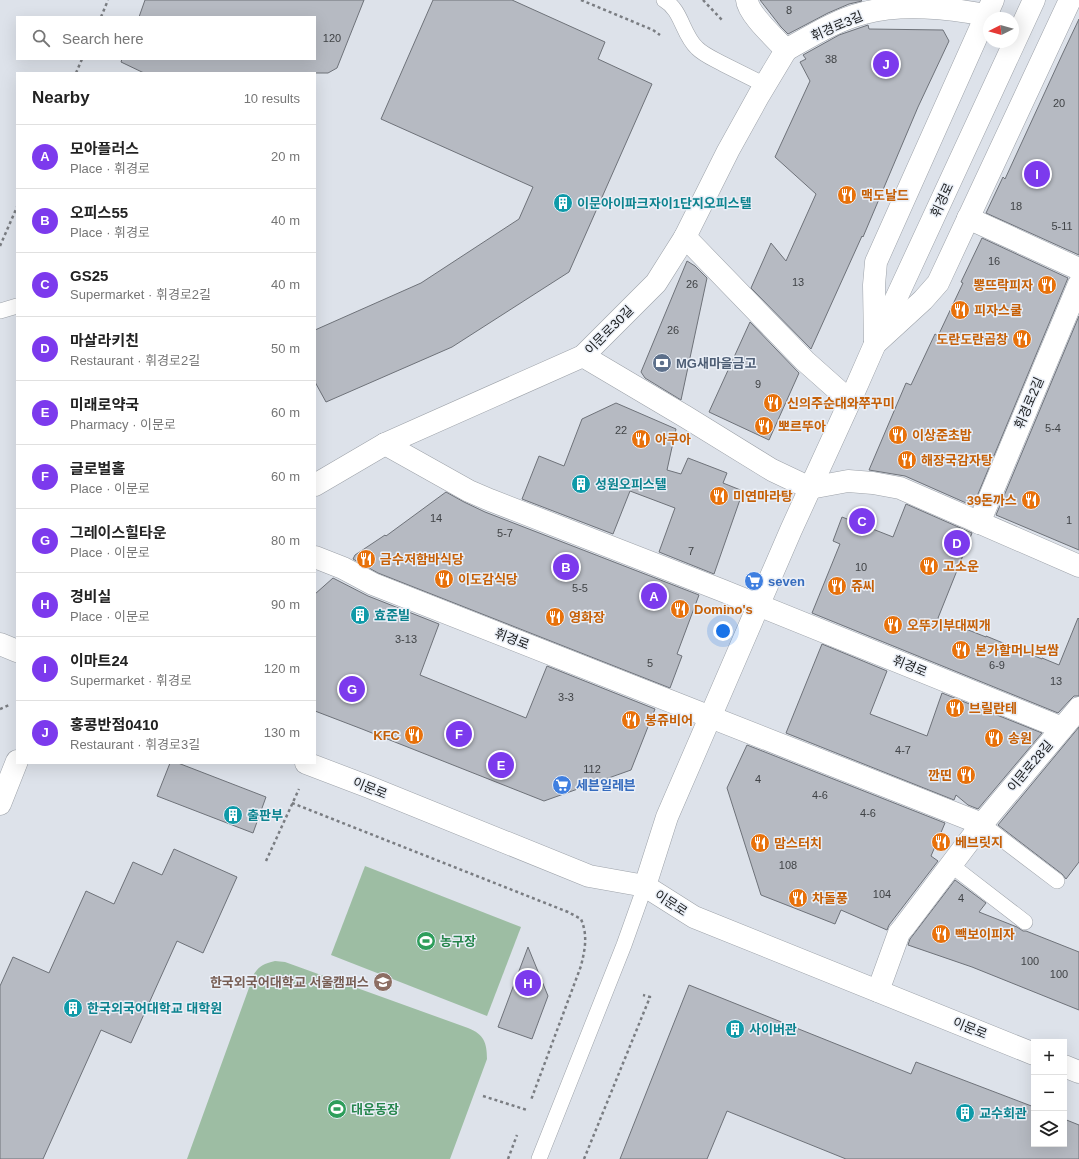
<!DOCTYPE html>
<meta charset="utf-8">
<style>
:root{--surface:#fff;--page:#f6f6f6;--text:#222;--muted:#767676;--line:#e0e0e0;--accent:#7c3aed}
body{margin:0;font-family:Helvetica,"Noto Sans KR",sans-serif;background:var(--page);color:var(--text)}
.controls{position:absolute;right:12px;bottom:12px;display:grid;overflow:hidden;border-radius:0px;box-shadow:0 4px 16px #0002}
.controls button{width:36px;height:36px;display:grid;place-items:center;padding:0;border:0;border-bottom:1px solid var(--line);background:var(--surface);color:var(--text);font:20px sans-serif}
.compass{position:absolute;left:983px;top:12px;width:36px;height:36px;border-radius:50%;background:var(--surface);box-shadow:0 4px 16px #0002;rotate:264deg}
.you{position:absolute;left:723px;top:631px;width:14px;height:14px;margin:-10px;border:3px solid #fff;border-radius:50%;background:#1a73e8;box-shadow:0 0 0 6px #1a73e833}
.badge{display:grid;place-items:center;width:26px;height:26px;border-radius:50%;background:var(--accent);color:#fff;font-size:13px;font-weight:700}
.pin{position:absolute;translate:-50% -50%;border:2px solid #fff;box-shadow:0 1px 4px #0006}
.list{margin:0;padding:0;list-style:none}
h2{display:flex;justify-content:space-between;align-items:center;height:52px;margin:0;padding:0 16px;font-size:17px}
h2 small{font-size:13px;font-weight:400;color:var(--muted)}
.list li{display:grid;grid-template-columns:26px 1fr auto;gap:12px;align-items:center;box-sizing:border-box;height:64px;padding:0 16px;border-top:1px solid var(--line)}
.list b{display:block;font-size:15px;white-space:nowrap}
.list p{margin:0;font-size:13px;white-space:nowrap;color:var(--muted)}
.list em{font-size:13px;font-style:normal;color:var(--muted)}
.icon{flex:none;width:22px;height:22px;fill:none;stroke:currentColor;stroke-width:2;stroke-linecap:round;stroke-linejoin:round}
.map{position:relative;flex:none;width:1079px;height:1159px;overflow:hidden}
.search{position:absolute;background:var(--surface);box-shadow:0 4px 16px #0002;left:16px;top:16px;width:300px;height:44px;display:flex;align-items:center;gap:10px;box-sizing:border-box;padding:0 14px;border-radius:0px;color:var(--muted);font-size:15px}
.panel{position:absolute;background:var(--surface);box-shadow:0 4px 16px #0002;left:16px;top:72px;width:300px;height:692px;border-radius:0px}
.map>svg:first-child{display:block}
.green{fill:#9dbda3}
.building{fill:#b6bac2;stroke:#6e7279}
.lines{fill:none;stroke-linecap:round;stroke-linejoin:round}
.service-casing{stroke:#9da2a9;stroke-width:16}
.minor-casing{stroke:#9da2a9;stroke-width:23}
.tertiary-casing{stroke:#9da2a9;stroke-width:23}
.secondary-casing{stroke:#9da2a9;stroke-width:23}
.path{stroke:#7a7d82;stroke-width:2.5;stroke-dasharray:3 3;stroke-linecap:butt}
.service{stroke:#fff;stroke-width:15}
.minor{stroke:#fff;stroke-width:22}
.tertiary{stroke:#fff;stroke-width:22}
.secondary{stroke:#fff;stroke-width:22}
.labels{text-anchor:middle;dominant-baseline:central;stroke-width:3;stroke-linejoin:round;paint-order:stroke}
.number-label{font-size:11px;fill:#404346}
.street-label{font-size:13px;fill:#191b1d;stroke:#eaeff7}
.food-label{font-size:13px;font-weight:bold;fill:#c56008;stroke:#eaeff7;text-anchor:start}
.culture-label{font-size:13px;font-weight:bold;fill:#0d838f;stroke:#eaeff7;text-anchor:start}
.service-label{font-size:13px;font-weight:bold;fill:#4e5e75;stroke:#eaeff7;text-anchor:start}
.shop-label{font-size:13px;font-weight:bold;fill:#366cbe;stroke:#eaeff7;text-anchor:start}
.leisure-label{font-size:13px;font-weight:bold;fill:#27864d;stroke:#eaeff7;text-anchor:start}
.education-label{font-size:13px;font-weight:bold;fill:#785e54;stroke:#eaeff7;text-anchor:end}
</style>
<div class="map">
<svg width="1079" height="1159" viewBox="0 0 1079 1159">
<rect width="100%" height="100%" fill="#dde2ea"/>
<!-- green -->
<g class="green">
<polygon points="365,866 521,927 487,1016 331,955"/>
<path d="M275 961 285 962 468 1028C484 1034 487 1043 487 1059L450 1159H187L254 974C260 965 264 964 275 961Z"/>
</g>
<!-- building -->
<g class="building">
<polygon points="145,0 364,0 337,68 328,73 144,73 121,62 122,59 315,59 315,17 139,17"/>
<polygon points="433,0 512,0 605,42 598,59 652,84 569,272 452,347 326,402 315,382 315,330 421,283 519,219 533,187 381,119"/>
<polygon points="760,0 861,0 862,1 849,4 828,13 788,34 781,27"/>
<polygon points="1079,19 1079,255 986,213 1003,177 1005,179 1062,55"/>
<polygon points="868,25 869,29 943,30 949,41 918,107 863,237 862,236 811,349 751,288 771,243 786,261 816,194 775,157 810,81 800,62 806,59 803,55 839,35"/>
<polygon points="982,238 1068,278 973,506 905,476 869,470 906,383 911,385 935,334 938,336 963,283 961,282"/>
<polygon points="687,261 695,266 707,278 681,400 645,378 641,372"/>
<polygon points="1079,316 1079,550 996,515"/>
<polygon points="750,322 799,373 769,440 709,412"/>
<polygon points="616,403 676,429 667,470 681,474 688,458 727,473 723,483 743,491 714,574 659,552 675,508 630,491 613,534 522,499 539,456 564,466 582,419"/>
<polygon points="446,492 464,502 485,512 699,595 677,654 682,656 670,688 378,573 353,559 355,555 385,535 386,536"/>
<polygon points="906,504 972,533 938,618 986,637 986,636 1042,659 1042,658 1059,665 1078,618 1079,619 1079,696 1074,696 1070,700 1058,713 812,613 840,544 833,541 842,517 893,537"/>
<polygon points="333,578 368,596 439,624 420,675 526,718 547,666 655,709 631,770 544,801 362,729 315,711 315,594"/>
<polygon points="822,644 887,671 870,714 927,736 942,693 1042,733 978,809 968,805 956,795 954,800 786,733"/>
<polygon points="1079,727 1079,862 1066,879 1062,874 998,825"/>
<polygon points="747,745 945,823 931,856 938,861 889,925 887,930 841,910 835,924 761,895 727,788"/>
<polygon points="170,763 178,763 266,797 253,833 157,796"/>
<polygon points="174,849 237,877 203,953 177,941 131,1043 101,1030 43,1159 0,1159 0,986 13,957 49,973 86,891 114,904 133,862 162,875"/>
<polygon points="955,880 986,903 979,912 1017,927 1023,931 1026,931 1079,952 1079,1010 972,967 908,945 910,939"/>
<polygon points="528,947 548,996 532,1039 498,1027"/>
<polygon points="689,985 911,1074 916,1062 1034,1107 1034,1144 1064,1144 1064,1119 1079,1125 1079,1159 846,1159 727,1111 707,1159 620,1159"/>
</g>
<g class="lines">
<defs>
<g id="service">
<path d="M664 0C682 10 682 34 697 48 704 55 714 59 723 64 737 71 751 78 765 85"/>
<polyline points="0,311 17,306"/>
<polyline points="982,824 1057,881"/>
<polyline points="951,865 1025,922"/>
<polyline points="539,1159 624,945 645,886"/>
</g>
<g id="minor">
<path d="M747 0C748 14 776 39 786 50"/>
<path d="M786 50C811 36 836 20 864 13 903 3 947 8 986 15"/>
<polyline points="968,218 1079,269"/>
<polyline points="685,237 805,361 850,401"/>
<polyline points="583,356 686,417 772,470 810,488 848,481 873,483 900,488 1079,566"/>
<polyline points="385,444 469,491 490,500 721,590 1062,728"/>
<polyline points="315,485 385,444 583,356 656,283 685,237 728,151 759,95 786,50"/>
<polyline points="979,523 1079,284"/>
<polyline points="315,557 343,568 373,584 982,824"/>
<polyline points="0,804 17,761"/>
<polyline points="878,991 899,933 904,927 982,824 1079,708"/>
</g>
<g id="tertiary">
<polyline points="875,344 923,300 938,283 1070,0"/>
<polyline points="875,344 874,285 876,262 993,0"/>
</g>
<g id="secondary">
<polyline points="0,644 17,651"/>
<polyline points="306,763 369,787 589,876 645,886 694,917 1034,1054"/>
<polyline points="645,886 667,817 791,530 850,401 875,344 1034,0"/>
<polyline points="1064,1066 1079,1072"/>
</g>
</defs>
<!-- service casing -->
<use href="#service" class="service-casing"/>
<!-- minor casing -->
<use href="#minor" class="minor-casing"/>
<!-- tertiary casing -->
<use href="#tertiary" class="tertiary-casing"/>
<!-- secondary casing -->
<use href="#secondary" class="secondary-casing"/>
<!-- path -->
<g class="path">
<polyline points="581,0 653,30 660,35"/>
<polyline points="703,0 722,20"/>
<polyline points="101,17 108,0"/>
<polyline points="76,73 82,59"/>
<polyline points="0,246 17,207"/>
<polyline points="0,709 9,705"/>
<path d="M292 803 568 912 581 919C588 936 585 949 581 966L531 1100"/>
<polyline points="266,861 299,789"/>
<polyline points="483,1096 527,1110"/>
<polyline points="508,1159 517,1135"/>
<polyline points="584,1159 650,997 643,995"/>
</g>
<!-- service -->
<use href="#service" class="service"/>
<!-- minor -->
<use href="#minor" class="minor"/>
<!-- tertiary -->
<use href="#tertiary" class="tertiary"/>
<!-- secondary -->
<use href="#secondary" class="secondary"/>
</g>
<!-- icons -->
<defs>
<symbol id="restaurant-disc" viewBox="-11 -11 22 22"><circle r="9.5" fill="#e8710a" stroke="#eaeff7"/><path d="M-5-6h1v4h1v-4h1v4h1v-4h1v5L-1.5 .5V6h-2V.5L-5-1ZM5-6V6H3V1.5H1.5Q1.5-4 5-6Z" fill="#fff"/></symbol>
<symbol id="building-disc" viewBox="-11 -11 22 22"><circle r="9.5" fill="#0f9aa8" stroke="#eaeff7"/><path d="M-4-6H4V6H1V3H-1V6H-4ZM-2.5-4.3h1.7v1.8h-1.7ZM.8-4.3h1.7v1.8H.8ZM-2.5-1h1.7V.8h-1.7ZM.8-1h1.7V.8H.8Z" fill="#fff"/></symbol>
<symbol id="bank-disc" viewBox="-11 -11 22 22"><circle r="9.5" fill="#5c6f8a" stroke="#eaeff7"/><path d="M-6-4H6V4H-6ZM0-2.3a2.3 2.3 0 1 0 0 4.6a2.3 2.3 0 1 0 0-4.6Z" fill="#fff"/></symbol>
<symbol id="supermarket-disc" viewBox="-11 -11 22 22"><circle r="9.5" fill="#3f7fe0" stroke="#eaeff7"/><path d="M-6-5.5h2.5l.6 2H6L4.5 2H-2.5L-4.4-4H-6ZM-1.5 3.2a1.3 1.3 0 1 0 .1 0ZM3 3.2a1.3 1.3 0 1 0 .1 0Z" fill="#fff"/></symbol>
<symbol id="stadium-disc" viewBox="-11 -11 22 22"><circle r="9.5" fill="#2e9e5b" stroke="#eaeff7"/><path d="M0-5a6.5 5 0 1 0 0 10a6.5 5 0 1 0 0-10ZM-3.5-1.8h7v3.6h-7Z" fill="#fff"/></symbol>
<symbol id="university-disc" viewBox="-11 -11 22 22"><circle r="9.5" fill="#8d6e63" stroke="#eaeff7"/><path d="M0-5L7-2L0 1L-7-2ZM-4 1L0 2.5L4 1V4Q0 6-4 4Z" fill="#fff"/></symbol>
</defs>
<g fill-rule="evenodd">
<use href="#restaurant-disc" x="836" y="184" width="22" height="22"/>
<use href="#building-disc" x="552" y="192" width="22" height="22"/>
<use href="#restaurant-disc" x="1036" y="274" width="22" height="22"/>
<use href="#restaurant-disc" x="949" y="299" width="22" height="22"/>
<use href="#restaurant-disc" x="1011" y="328" width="22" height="22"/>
<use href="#bank-disc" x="651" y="352" width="22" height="22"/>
<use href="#restaurant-disc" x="762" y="392" width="22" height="22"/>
<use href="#restaurant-disc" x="753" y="415" width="22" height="22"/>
<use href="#restaurant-disc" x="887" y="424" width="22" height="22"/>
<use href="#restaurant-disc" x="630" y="428" width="22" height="22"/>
<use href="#restaurant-disc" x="896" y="449" width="22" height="22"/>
<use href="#building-disc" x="570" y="473" width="22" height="22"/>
<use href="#restaurant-disc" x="708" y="485" width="22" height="22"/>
<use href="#restaurant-disc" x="1020" y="489" width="22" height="22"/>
<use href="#restaurant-disc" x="355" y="548" width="22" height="22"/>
<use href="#restaurant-disc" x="918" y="555" width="22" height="22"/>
<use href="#restaurant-disc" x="433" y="568" width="22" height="22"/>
<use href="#supermarket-disc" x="743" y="570" width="22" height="22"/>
<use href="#restaurant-disc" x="826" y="575" width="22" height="22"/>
<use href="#restaurant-disc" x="669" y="598" width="22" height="22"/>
<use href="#building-disc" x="349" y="604" width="22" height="22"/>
<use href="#restaurant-disc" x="544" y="606" width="22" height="22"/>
<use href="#restaurant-disc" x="882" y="614" width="22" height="22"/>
<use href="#restaurant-disc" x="950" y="639" width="22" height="22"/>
<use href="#restaurant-disc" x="944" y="697" width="22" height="22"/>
<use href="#restaurant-disc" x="620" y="709" width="22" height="22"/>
<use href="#restaurant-disc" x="403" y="724" width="22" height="22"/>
<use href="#restaurant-disc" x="983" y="727" width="22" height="22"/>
<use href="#restaurant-disc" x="955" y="764" width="22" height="22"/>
<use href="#supermarket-disc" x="551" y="774" width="22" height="22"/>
<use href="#building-disc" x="222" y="804" width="22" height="22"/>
<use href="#restaurant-disc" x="930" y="831" width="22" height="22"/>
<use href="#restaurant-disc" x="749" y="832" width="22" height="22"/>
<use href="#restaurant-disc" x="787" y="887" width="22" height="22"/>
<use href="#restaurant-disc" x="930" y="923" width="22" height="22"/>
<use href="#stadium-disc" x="415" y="930" width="22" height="22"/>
<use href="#university-disc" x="372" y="971" width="22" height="22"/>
<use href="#building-disc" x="62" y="997" width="22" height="22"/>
<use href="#building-disc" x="724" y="1018" width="22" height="22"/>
<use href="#stadium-disc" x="326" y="1098" width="22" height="22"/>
<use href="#building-disc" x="954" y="1102" width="22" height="22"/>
</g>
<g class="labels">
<!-- number labels -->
<g class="number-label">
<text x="789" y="10">8</text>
<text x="332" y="38">120</text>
<text x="831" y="59">38</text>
<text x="1059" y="103">20</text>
<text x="1016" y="206">18</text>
<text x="1062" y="226">5-11</text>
<text x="994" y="261">16</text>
<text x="798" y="282">13</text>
<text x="692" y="284">26</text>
<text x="673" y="330">26</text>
<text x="758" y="384">9</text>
<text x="1053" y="428">5-4</text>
<text x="621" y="430">22</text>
<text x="436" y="518">14</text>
<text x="1069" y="520">1</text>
<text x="505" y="533">5-7</text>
<text x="691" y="551">7</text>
<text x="861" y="567">10</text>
<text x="580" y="588">5-5</text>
<text x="406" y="639">3-13</text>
<text x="650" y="663">5</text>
<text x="997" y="665">6-9</text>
<text x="1056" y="681">13</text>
<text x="566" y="697">3-3</text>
<text x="903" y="750">4-7</text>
<text x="592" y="769">112</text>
<text x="758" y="779">4</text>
<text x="820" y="795">4-6</text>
<text x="868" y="813">4-6</text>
<text x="788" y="865">108</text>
<text x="882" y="894">104</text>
<text x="961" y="898">4</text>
<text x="1030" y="961">100</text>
<text x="1059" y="974">100</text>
</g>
<!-- street labels -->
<g class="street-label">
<text transform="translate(837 26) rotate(-23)">휘경로3길</text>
<text transform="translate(942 200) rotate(-65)">휘경로</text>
<text transform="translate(609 330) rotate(-45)">이문로30길</text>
<text transform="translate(1029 403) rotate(-67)">휘경로2길</text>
<text transform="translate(512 639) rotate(21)">휘경로</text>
<text transform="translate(910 666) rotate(22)">휘경로</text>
<text transform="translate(1030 766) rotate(-50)">이문로28길</text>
<text transform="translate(370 788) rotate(22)">이문로</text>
<text transform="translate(671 903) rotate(33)">이문로</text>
<text transform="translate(970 1028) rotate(22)">이문로</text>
</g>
<!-- food labels -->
<g class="food-label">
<text x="861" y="195">맥도날드</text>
<text x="1033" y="285" text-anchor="end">뽕뜨락피자</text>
<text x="974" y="310">피자스쿨</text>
<text x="1008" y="339" text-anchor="end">도란도란곱창</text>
<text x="787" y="403">신의주순대와쭈꾸미</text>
<text x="778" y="426">뽀르뚜아</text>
<text x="912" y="435">이상준초밥</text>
<text x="655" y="439">아쿠아</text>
<text x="921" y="460">해장국감자탕</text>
<text x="733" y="496">미연마라탕</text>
<text x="1017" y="500" text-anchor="end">39돈까스</text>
<text x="380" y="559">금수저함바식당</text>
<text x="943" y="566">고소운</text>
<text x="458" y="579">이도감식당</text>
<text x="851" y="586">쥬씨</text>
<text x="694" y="609">Domino's</text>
<text x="569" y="617">영화장</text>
<text x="907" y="625">오뚜기부대찌개</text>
<text x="975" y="650">본가할머니보쌈</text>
<text x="969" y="708">브릴란테</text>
<text x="645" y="720">봉쥬비어</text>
<text x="400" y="735" text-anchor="end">KFC</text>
<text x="1008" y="738">송원</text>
<text x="952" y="775" text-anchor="end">깐띤</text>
<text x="955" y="842">베브릿지</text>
<text x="774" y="843">맘스터치</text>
<text x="812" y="898">차돌풍</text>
<text x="955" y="934">빽보이피자</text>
</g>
<!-- culture labels -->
<g class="culture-label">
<text x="577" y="203">이문아이파크자이1단지오피스텔</text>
<text x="595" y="484">성원오피스텔</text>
<text x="374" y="615">효준빌</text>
<text x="247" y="815">출판부</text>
<text x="87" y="1008">한국외국어대학교 대학원</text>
<text x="749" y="1029">사이버관</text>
<text x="979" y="1113">교수회관</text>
</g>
<!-- service labels -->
<g class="service-label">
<text x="676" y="363">MG새마을금고</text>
</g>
<!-- shop labels -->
<g class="shop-label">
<text x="768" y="581">seven</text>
<text x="576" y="785">세븐일레븐</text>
</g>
<!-- leisure labels -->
<g class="leisure-label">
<text x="440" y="941">농구장</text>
<text x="351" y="1109">대운동장</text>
</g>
<!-- education labels -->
<g class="education-label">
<text x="369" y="982">한국외국어대학교 서울캠퍼스</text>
</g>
</g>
</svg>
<div class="controls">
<button>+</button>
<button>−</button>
<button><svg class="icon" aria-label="layers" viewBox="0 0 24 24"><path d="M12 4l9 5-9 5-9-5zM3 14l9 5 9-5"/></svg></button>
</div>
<svg class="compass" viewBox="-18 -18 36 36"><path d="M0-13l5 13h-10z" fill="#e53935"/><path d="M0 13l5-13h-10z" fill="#767676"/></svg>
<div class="you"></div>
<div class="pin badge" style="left:654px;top:596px">A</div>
<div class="pin badge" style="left:566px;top:567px">B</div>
<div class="pin badge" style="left:862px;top:521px">C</div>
<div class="pin badge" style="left:957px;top:543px">D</div>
<div class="pin badge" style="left:501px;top:765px">E</div>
<div class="pin badge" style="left:459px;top:734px">F</div>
<div class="pin badge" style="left:352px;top:689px">G</div>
<div class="pin badge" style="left:528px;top:983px">H</div>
<div class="pin badge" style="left:1037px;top:174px">I</div>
<div class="pin badge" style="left:886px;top:64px">J</div>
<div class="search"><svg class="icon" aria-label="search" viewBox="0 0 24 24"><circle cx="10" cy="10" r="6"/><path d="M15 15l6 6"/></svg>Search here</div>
<section class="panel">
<h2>Nearby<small>10 results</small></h2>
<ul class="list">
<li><span class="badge">A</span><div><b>모아플러스</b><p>Place · 휘경로</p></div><em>20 m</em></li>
<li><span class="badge">B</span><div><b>오피스55</b><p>Place · 휘경로</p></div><em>40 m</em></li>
<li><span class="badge">C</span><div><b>GS25</b><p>Supermarket · 휘경로2길</p></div><em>40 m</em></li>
<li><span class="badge">D</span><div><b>마살라키친</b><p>Restaurant · 휘경로2길</p></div><em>50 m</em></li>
<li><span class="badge">E</span><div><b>미래로약국</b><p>Pharmacy · 이문로</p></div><em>60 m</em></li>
<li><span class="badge">F</span><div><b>글로벌홀</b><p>Place · 이문로</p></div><em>60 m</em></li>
<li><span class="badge">G</span><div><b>그레이스힐타운</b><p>Place · 이문로</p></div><em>80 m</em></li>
<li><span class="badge">H</span><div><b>경비실</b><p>Place · 이문로</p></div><em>90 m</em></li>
<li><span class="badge">I</span><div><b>이마트24</b><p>Supermarket · 휘경로</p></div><em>120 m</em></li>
<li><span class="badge">J</span><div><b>홍콩반점0410</b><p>Restaurant · 휘경로3길</p></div><em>130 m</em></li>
</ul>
</section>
</div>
